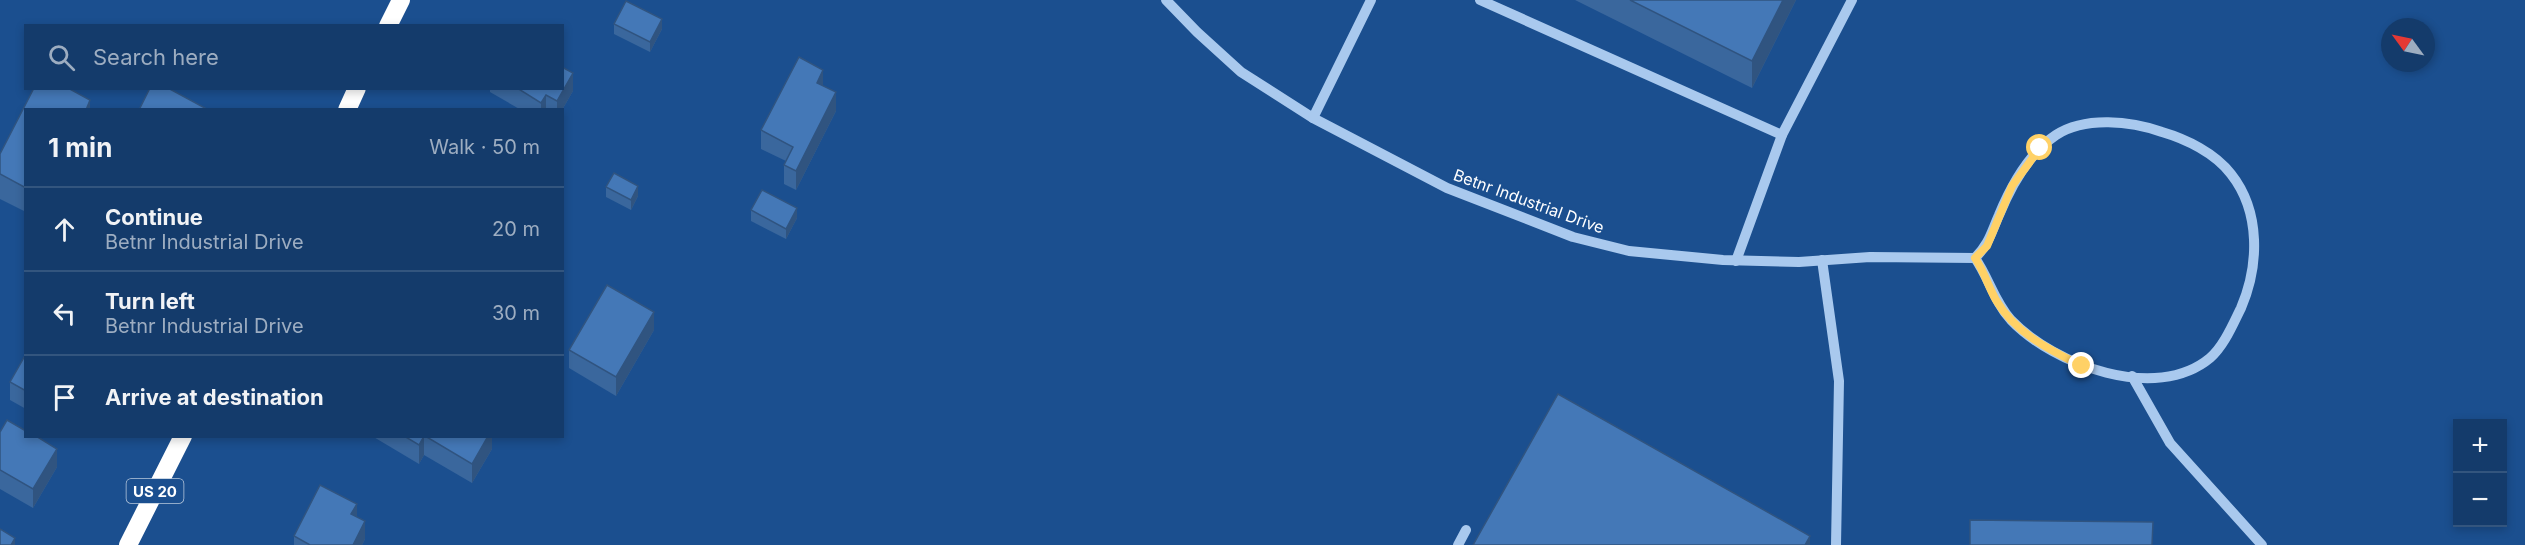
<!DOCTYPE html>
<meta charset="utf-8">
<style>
:root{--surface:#143b6b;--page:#1d4271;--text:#f1f3f6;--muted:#9dadc1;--line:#33557e}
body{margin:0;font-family:Inter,sans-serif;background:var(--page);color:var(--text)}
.controls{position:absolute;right:18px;bottom:18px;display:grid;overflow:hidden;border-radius:0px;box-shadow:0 3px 9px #0003}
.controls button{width:54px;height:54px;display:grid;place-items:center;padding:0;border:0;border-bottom:2px solid var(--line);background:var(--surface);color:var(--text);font:30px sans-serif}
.compass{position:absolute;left:2381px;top:18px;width:54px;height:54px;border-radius:50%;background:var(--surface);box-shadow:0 3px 9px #0003;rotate:303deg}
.stop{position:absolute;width:18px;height:18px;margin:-14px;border:4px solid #ffd166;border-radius:50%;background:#fff}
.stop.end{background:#ffd166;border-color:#fff;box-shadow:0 2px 6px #0008}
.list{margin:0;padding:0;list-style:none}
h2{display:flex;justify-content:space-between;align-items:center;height:78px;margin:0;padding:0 24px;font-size:26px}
h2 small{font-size:20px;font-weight:400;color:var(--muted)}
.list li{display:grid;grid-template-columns:39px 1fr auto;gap:18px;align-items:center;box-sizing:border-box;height:84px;padding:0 24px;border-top:2px solid var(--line)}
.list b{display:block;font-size:22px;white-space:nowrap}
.list p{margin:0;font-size:20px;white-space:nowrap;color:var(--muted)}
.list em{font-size:20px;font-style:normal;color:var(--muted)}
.icon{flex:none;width:33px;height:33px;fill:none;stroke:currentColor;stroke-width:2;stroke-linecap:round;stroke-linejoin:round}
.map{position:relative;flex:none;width:2525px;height:545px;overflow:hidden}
.search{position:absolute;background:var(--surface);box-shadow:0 3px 9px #0003;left:24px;top:24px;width:540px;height:66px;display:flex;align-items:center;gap:15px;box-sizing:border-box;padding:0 21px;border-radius:0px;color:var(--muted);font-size:22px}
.panel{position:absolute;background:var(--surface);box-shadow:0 3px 9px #0003;left:24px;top:108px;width:540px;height:330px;border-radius:0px}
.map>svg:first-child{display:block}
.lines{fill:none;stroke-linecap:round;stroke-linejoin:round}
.minor{stroke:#a9c9ee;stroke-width:10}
.highway{stroke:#fff;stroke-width:18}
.wall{fill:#3a679d}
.shaded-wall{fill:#305480}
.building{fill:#4478b7;stroke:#305480;stroke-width:1.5}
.route{stroke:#ffd166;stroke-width:8}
.labels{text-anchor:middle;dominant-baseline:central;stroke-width:4.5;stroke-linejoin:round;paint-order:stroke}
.shield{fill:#1b4f8f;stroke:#bbcadd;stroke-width:1.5}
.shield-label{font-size:15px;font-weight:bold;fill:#fff}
.street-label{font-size:16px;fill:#fff;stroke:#1b4f8f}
</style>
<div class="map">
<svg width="2525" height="545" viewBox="0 0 2525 545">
<rect width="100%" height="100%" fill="#1b4f8f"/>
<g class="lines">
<!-- minor -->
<g class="minor">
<path d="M1166 0 1197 32 1241 72 1313 118 1447 188 1573 237 1629 251 1723 260 1799 262 1870 257 1975 258C1989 244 1991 233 1999 215 2011 186 2029 153 2056 135 2085 116 2131 121 2162 132 2186 139 2215 153 2231 174 2261 212 2259 266 2241 308 2233 324 2224 346 2210 358 2156 403 2054 365 2011 320 1994 301 1989 278 1975 258"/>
<polyline points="1480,0 1782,135"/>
<polyline points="1313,118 1371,0"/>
<polyline points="1822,260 1839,381 1836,545"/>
<polyline points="1736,261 1782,135 1852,0"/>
<polyline points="2132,376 2170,443 2262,545"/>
<polyline points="1458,545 1466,530"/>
</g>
<!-- highway -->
<g class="highway">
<polyline points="388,26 401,0"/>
<polyline points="347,110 357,88"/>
<polyline points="128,545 183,436"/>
</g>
</g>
<!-- wall -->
<g class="wall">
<polygon points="1575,0 1796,0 1752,88"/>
<polygon points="614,24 662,29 650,52 614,34"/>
<polygon points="564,68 573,91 562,110 521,110 490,92 490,88 562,88"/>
<polygon points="823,86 836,111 796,190 784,184 784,165 786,161 761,149 761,130"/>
<polygon points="34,88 68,88 90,100 90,110 26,110 26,212 0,199 0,154"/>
<polygon points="606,187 638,196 631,210 606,197"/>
<polygon points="751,210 797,218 786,239 751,221"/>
<polygon points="654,330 616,396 569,368 569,350"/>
<polygon points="26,354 26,409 10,400 10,382"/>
<polygon points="0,432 57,467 33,508 0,489"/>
<polygon points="372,436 492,436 492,449 472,483 424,455 419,464"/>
<polygon points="357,517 365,539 362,545 294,545 294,536"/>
</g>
<!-- shaded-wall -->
<g class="shaded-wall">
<polygon points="1783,0 1796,0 1752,88 1752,61"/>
<polygon points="662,19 662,29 650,52 650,42"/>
<polygon points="823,70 823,88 817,83"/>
<polygon points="573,73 573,91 562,110 557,110 557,101"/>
<polygon points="836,92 836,111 796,190 796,171"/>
<polygon points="546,95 546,110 541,110 541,103"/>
<polygon points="90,100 90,110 86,110"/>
<polygon points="638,186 638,196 631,210 631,200"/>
<polygon points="797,208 797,218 786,239 786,229"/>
<polygon points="654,312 654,330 616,396 616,377"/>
<polygon points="424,436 424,455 419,464 419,445"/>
<polygon points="488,436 492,436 492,449 472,483 472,464"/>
<polygon points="57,449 57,467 33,508 33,489"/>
<polygon points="357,504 357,522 351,514"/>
<polygon points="365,521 365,539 362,545 353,545"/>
<polygon points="1810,536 1810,545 1805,545"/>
<polygon points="15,538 15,545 11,545"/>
</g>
<!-- building -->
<g class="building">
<polygon points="1630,0 1783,0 1752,61"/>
<polygon points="626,1 662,19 650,42 614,24"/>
<polygon points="799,57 823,70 817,83 836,92 796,171 784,165 793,147 761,130"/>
<polygon points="562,67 573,73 557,101 546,95 541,103 517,88 562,88"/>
<polygon points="34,88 68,88 90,100 86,110 26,110 26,188 0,174 0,154"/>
<polygon points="150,88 168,88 205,108 204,110 139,110"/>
<polygon points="614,173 638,186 631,200 606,187"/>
<polygon points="762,190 797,208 786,229 751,210"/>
<polygon points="607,285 654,312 616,377 569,350"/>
<polygon points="26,354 26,391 10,382"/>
<polygon points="1558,394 1810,536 1805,545 1473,545"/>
<polygon points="7,420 26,431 26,436 36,436 57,449 33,489 0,470 0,432"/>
<polygon points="404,436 424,436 419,445"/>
<polygon points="425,436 488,436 472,464"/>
<polygon points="320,485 357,504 351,514 365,521 353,545 310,545 294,536"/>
<polygon points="1970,520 2153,522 2152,545 1970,545"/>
<polygon points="0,529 15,538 11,545 0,545"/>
</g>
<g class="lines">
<!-- route -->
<path class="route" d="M2040 148 2012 186 1987 246 1975 258C1984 271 1988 286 1996 300 2015 333 2050 350 2082 366"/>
</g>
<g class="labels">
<!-- shield labels -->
<rect class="shield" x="126.5" y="479" width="57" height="24" rx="4.5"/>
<g class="shield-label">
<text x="155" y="491">US 20</text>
</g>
<!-- street labels -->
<g class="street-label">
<text transform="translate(1529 201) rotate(20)">Betnr Industrial Drive</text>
</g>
</g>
</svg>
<div class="controls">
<button>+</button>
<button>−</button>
</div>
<svg class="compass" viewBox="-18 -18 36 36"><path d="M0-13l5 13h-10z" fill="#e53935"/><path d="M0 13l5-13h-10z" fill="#9dadc1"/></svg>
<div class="stop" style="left:2040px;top:148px"></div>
<div class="stop end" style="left:2082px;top:366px"></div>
<div class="search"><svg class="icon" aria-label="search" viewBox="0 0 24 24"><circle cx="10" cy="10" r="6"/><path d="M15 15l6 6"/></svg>Search here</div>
<section class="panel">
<h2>1 min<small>Walk · 50 m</small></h2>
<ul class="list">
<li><svg class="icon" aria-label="ahead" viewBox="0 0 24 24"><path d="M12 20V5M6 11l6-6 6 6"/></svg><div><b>Continue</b><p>Betnr Industrial Drive</p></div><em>20 m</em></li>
<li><svg class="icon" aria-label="left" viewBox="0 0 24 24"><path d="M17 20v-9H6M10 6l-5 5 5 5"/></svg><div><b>Turn left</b><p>Betnr Industrial Drive</p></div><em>30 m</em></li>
<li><svg class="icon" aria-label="arrive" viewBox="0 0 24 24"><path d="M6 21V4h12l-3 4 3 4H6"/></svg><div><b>Arrive at destination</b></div></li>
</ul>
</section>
</div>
